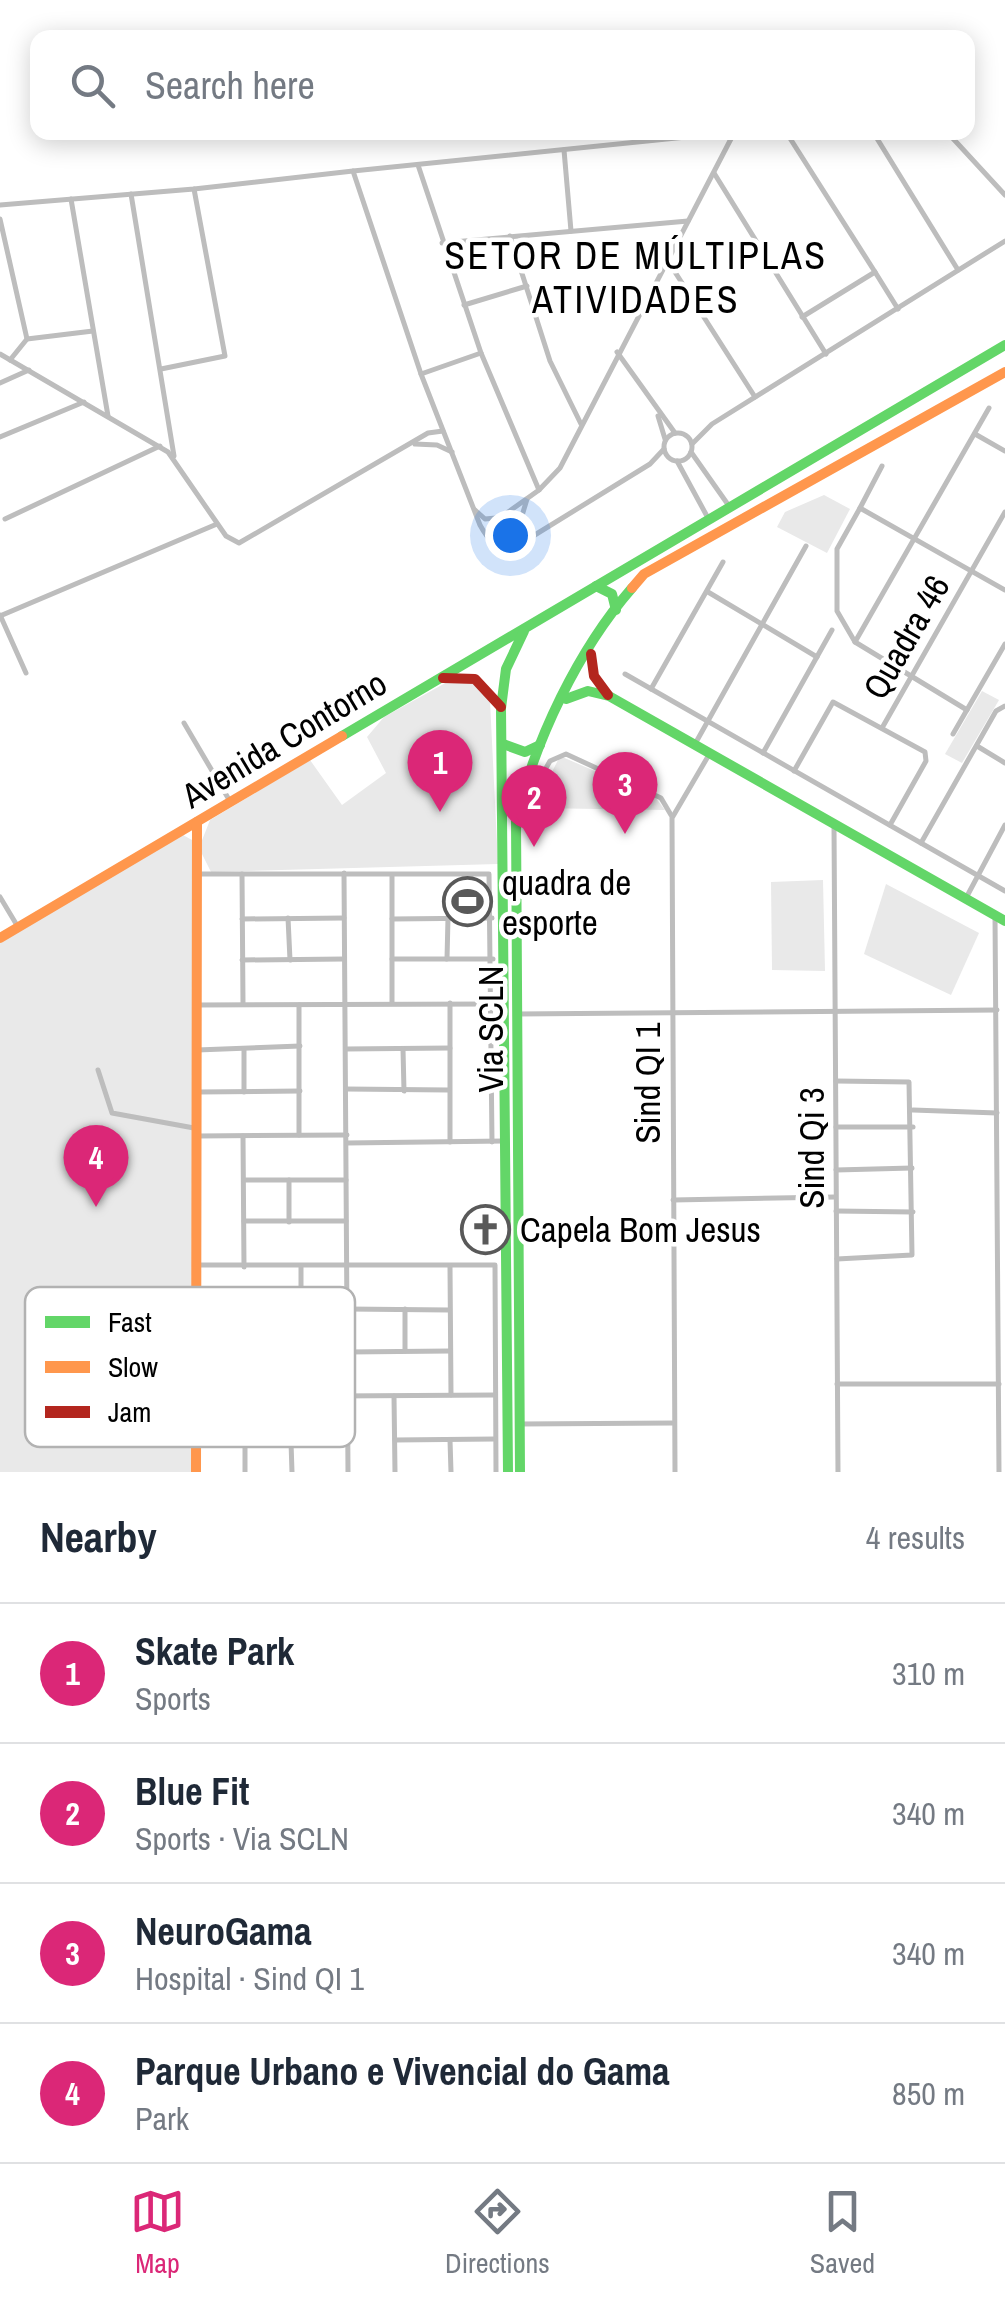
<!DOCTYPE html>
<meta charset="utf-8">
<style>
:root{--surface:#fff;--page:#f2f2f3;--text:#1f2937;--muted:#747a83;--line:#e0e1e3;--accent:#db2777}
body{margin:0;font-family:"Archivo Narrow",sans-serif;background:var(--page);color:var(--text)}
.you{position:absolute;left:510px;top:535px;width:35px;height:35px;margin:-25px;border:8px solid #fff;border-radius:50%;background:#1a73e8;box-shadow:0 0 0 15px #1a73e833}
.badge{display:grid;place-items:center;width:65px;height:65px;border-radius:50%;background:var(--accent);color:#fff;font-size:32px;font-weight:700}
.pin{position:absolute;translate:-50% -82px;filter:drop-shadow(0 2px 5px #0008)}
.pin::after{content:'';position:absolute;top:52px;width:35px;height:30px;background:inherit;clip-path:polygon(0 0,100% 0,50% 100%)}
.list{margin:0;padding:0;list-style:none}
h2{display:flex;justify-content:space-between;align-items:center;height:130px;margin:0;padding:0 40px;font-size:42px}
h2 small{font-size:32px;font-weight:400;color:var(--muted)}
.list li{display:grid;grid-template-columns:65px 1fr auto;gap:30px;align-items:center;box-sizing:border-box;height:140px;padding:0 40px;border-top:2px solid var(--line)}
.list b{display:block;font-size:38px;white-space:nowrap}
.list p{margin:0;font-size:32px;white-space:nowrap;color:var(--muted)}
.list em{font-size:32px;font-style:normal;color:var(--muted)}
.icon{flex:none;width:55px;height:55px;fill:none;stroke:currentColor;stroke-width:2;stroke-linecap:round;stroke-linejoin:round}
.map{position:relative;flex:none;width:1005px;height:1472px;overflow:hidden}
.search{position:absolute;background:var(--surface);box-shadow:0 5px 25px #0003;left:30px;right:30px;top:30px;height:110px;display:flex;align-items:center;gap:25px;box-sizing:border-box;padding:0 35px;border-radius:20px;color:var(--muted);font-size:38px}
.sheet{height:690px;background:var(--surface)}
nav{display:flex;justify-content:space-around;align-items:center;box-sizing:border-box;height:140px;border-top:2px solid var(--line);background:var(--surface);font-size:28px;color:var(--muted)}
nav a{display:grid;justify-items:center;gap:5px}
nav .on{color:var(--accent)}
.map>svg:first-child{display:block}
.green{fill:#e9e9e9}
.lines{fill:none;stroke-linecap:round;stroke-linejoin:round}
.street{stroke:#bdbdbd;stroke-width:5}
.fast{stroke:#63d668;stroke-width:10}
.slow{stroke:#ff974d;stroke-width:10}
.jam{stroke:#b3261e;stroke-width:10}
.labels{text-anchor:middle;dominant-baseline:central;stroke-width:9;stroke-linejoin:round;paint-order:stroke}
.street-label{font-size:35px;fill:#000;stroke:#fff}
.poi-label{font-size:35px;fill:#000;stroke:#fff;text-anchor:start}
.neighbourhood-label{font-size:38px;letter-spacing:2.5px;fill:#000;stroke:#fff}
.key{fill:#fff;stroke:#b2b2b2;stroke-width:2.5}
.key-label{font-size:28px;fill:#000}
</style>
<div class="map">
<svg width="1005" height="1472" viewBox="0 0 1005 1472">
<rect width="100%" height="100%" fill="#fff"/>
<!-- green -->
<g class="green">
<polygon points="824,495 850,509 827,553 777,527 785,512"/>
<polygon points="449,681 471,681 490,701 498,864 211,872 199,848 210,820 310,760 342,805 386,773 367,737 384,717"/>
<polygon points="982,691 999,700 962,763 945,754"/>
<polygon points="560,756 655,797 665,810 534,808"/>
<polygon points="183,835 192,840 193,1472 0,1472 0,942"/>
<polygon points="823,880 825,971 772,970 771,882"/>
<polygon points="886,884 979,933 951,995 864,954"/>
</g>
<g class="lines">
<!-- street -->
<g class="street">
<polyline points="786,132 875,272 802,317"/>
<polyline points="873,132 958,270"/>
<polyline points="947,132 1005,195"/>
<polyline points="564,150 571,231"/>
<polyline points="418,165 481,353 539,490"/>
<polyline points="714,173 826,354"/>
<polyline points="131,194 174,456"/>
<polyline points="71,199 108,416"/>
<polyline points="0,205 194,189 353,171"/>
<polyline points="0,219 27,339 10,360"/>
<polyline points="510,236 550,361 581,424"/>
<polyline points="442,243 688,221"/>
<polyline points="666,258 755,397"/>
<polyline points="875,272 898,309"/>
<polyline points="464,305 527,286"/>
<polyline points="27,339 93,331"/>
<polyline points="617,352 675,433"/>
<polyline points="0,354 168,452 226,536 239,543 428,433 443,431"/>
<polyline points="161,369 225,356 194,189"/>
<polyline points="421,374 481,353"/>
<polyline points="0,383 29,370"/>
<polyline points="658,416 665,439"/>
<circle cx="678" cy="447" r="14"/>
<polyline points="975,434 1005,451"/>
<polyline points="0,437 84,402"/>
<polyline points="415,444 437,445 452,452"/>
<polyline points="692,444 712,424 1005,241"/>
<polyline points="691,452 729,506"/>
<polyline points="677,461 708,518"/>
<polyline points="882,466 860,508 1005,590"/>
<polyline points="860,508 837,549 837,611 855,642 967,710"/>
<polyline points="475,510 485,519 496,518"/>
<polyline points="504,515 539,490 560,468 734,133"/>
<polyline points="5,519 160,446"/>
<polyline points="521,519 527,499"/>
<polyline points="525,541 650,464 664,449"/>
<path d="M493 543 490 534 497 518 509 514 524 524V542L507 551C494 548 486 536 480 525L421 374 353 171 735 132"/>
<polyline points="708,592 817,657"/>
<polyline points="0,615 26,673"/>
<polyline points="0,616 217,524"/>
<polyline points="855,642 989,408"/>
<polyline points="625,674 1005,891"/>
<polyline points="651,689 723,562"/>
<polyline points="184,723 231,803"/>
<polyline points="882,728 1005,512"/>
<polyline points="953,734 1005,644"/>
<polyline points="695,744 806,546"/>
<polyline points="977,746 1005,763"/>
<polyline points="763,753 832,630"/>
<polyline points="794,771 833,702 925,752 926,761 890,825"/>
<polyline points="520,814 550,761 566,754 661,798 671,815"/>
<polyline points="834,825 838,1472"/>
<polyline points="921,843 996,711 1005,706"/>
<polyline points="344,873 348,1472"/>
<polyline points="197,874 489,874 492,1142"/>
<polyline points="242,874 243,1004"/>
<polyline points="0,897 18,927"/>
<polyline points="966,898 1005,825"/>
<polyline points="995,915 999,1472"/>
<polyline points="288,918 290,960"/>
<polyline points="242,919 344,918"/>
<polyline points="392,919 492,918"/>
<polyline points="392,959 493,959"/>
<polyline points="447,959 448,918"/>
<polyline points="242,960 344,959"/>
<polyline points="392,1003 392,876"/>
<polyline points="450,1003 450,1142"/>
<polyline points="196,1005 493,1004"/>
<polyline points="517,1014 997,1010"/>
<polyline points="346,1049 450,1048"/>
<polyline points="403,1049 404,1091"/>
<polyline points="197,1050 300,1046"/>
<polyline points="98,1070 112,1113 194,1128"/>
<polyline points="836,1081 909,1082 912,1255 837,1259"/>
<polyline points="346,1089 448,1090"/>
<polyline points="198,1092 300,1091"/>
<polyline points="244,1092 244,1050"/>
<polyline points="913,1110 997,1113"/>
<polyline points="836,1127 913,1127"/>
<polyline points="299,1135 299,1005"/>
<polyline points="198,1136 347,1135"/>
<polyline points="243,1136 244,1267"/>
<polyline points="347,1143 504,1141"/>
<polyline points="836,1170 912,1168"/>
<polyline points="244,1180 346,1180"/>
<polyline points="673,1200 835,1197"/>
<polyline points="836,1211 913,1212"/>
<polyline points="244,1221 346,1221"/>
<polyline points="289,1222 289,1180"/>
<polyline points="196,1265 495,1265 496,1472"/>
<polyline points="301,1266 301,1397"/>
<polyline points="450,1266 451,1395"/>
<polyline points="347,1309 449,1310"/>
<polyline points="246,1310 247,1352"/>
<polyline points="196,1312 300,1308"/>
<polyline points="405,1351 405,1309"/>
<polyline points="348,1352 450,1351"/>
<polyline points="196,1354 301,1352"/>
<polyline points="837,1384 999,1384"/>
<polyline points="245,1396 245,1472"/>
<polyline points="394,1396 395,1472"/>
<polyline points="197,1397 495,1395"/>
<polyline points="520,1424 674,1423"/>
<polyline points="395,1440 495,1439"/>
<polyline points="450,1440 451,1472"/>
<polyline points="245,1441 347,1441"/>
<polyline points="291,1442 292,1472"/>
<polyline points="675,1472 672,818 710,753"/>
</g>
<!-- fast -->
<g class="fast">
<polyline points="596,586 612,594 616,610"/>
<polyline points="566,699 588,691 609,696 1005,921"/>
<polyline points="342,736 1005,345"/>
<polyline points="503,744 525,752 540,745"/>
<polyline points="508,1472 501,708 506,669 524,631"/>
<path d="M520 1472 516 820C535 740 578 650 632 588"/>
</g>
<!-- slow -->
<g class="slow">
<polyline points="632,588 644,574 1005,372"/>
<polyline points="0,938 342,736"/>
<polyline points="196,1472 197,822"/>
</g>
<!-- jam -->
<g class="jam">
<polyline points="591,654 594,676 608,695"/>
<polyline points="443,678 475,679 501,707"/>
</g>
</g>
<!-- icons -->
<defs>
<symbol id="stadium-ring" viewBox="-11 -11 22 22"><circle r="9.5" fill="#fff" stroke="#595959" stroke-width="1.5"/><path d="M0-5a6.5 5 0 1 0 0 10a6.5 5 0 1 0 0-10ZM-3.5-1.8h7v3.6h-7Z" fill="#595959"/></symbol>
<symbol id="church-ring" viewBox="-11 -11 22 22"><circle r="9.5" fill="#fff" stroke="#595959" stroke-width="1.5"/><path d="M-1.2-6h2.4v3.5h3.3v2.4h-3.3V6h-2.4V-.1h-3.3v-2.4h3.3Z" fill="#595959"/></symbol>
</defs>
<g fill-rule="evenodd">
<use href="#stadium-ring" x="440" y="874" width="55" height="55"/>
<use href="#church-ring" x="458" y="1202" width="55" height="55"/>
</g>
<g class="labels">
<!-- street labels -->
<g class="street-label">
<text transform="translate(906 637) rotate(-60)">Quadra 46</text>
<text transform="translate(284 739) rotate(-31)">Avenida Contorno</text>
<text transform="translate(490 1029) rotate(-90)">Via SCLN</text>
<text transform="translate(647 1083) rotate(-90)">Sind QI 1</text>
<text transform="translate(811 1148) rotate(-90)">Sind Qi 3</text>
</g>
<!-- poi labels -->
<g class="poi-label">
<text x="502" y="882">quadra de<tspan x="502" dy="40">esporte</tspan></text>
<text x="520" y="1229">Capela Bom Jesus</text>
</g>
<!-- neighbourhood labels -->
<g class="neighbourhood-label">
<text x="636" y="255">SETOR DE MÚLTIPLAS<tspan x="636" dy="44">ATIVIDADES</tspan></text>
</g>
</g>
<!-- legend -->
<rect x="25" y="1287" width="330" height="160" rx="15" class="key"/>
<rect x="45" y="1316" width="45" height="12" fill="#63d668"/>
<rect x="45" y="1361" width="45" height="12" fill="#ff974d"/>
<rect x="45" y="1406" width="45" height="12" fill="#b3261e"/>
<g class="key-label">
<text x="108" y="1332">Fast</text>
<text x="108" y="1377">Slow</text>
<text x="108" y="1422">Jam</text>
</g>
</svg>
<div class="you"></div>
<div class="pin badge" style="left:440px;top:812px">1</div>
<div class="pin badge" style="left:534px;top:847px">2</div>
<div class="pin badge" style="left:625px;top:834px">3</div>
<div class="pin badge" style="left:96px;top:1207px">4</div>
<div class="search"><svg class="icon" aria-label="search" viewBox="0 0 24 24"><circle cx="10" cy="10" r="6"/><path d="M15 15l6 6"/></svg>Search here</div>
</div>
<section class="sheet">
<h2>Nearby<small>4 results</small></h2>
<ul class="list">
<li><span class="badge">1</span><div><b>Skate Park</b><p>Sports</p></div><em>310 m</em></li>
<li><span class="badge">2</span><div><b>Blue Fit</b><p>Sports · Via SCLN</p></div><em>340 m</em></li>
<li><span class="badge">3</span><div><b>NeuroGama</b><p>Hospital · Sind QI 1</p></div><em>340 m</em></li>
<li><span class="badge">4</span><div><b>Parque Urbano e Vivencial do Gama</b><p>Park</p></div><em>850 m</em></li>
</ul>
</section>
<nav>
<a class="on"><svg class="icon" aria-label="map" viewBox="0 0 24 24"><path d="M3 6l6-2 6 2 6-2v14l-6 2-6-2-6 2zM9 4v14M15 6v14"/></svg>Map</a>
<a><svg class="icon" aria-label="directions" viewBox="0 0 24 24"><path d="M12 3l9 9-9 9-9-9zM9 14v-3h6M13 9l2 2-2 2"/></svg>Directions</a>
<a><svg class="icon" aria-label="saved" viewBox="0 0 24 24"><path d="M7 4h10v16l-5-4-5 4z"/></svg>Saved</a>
</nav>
